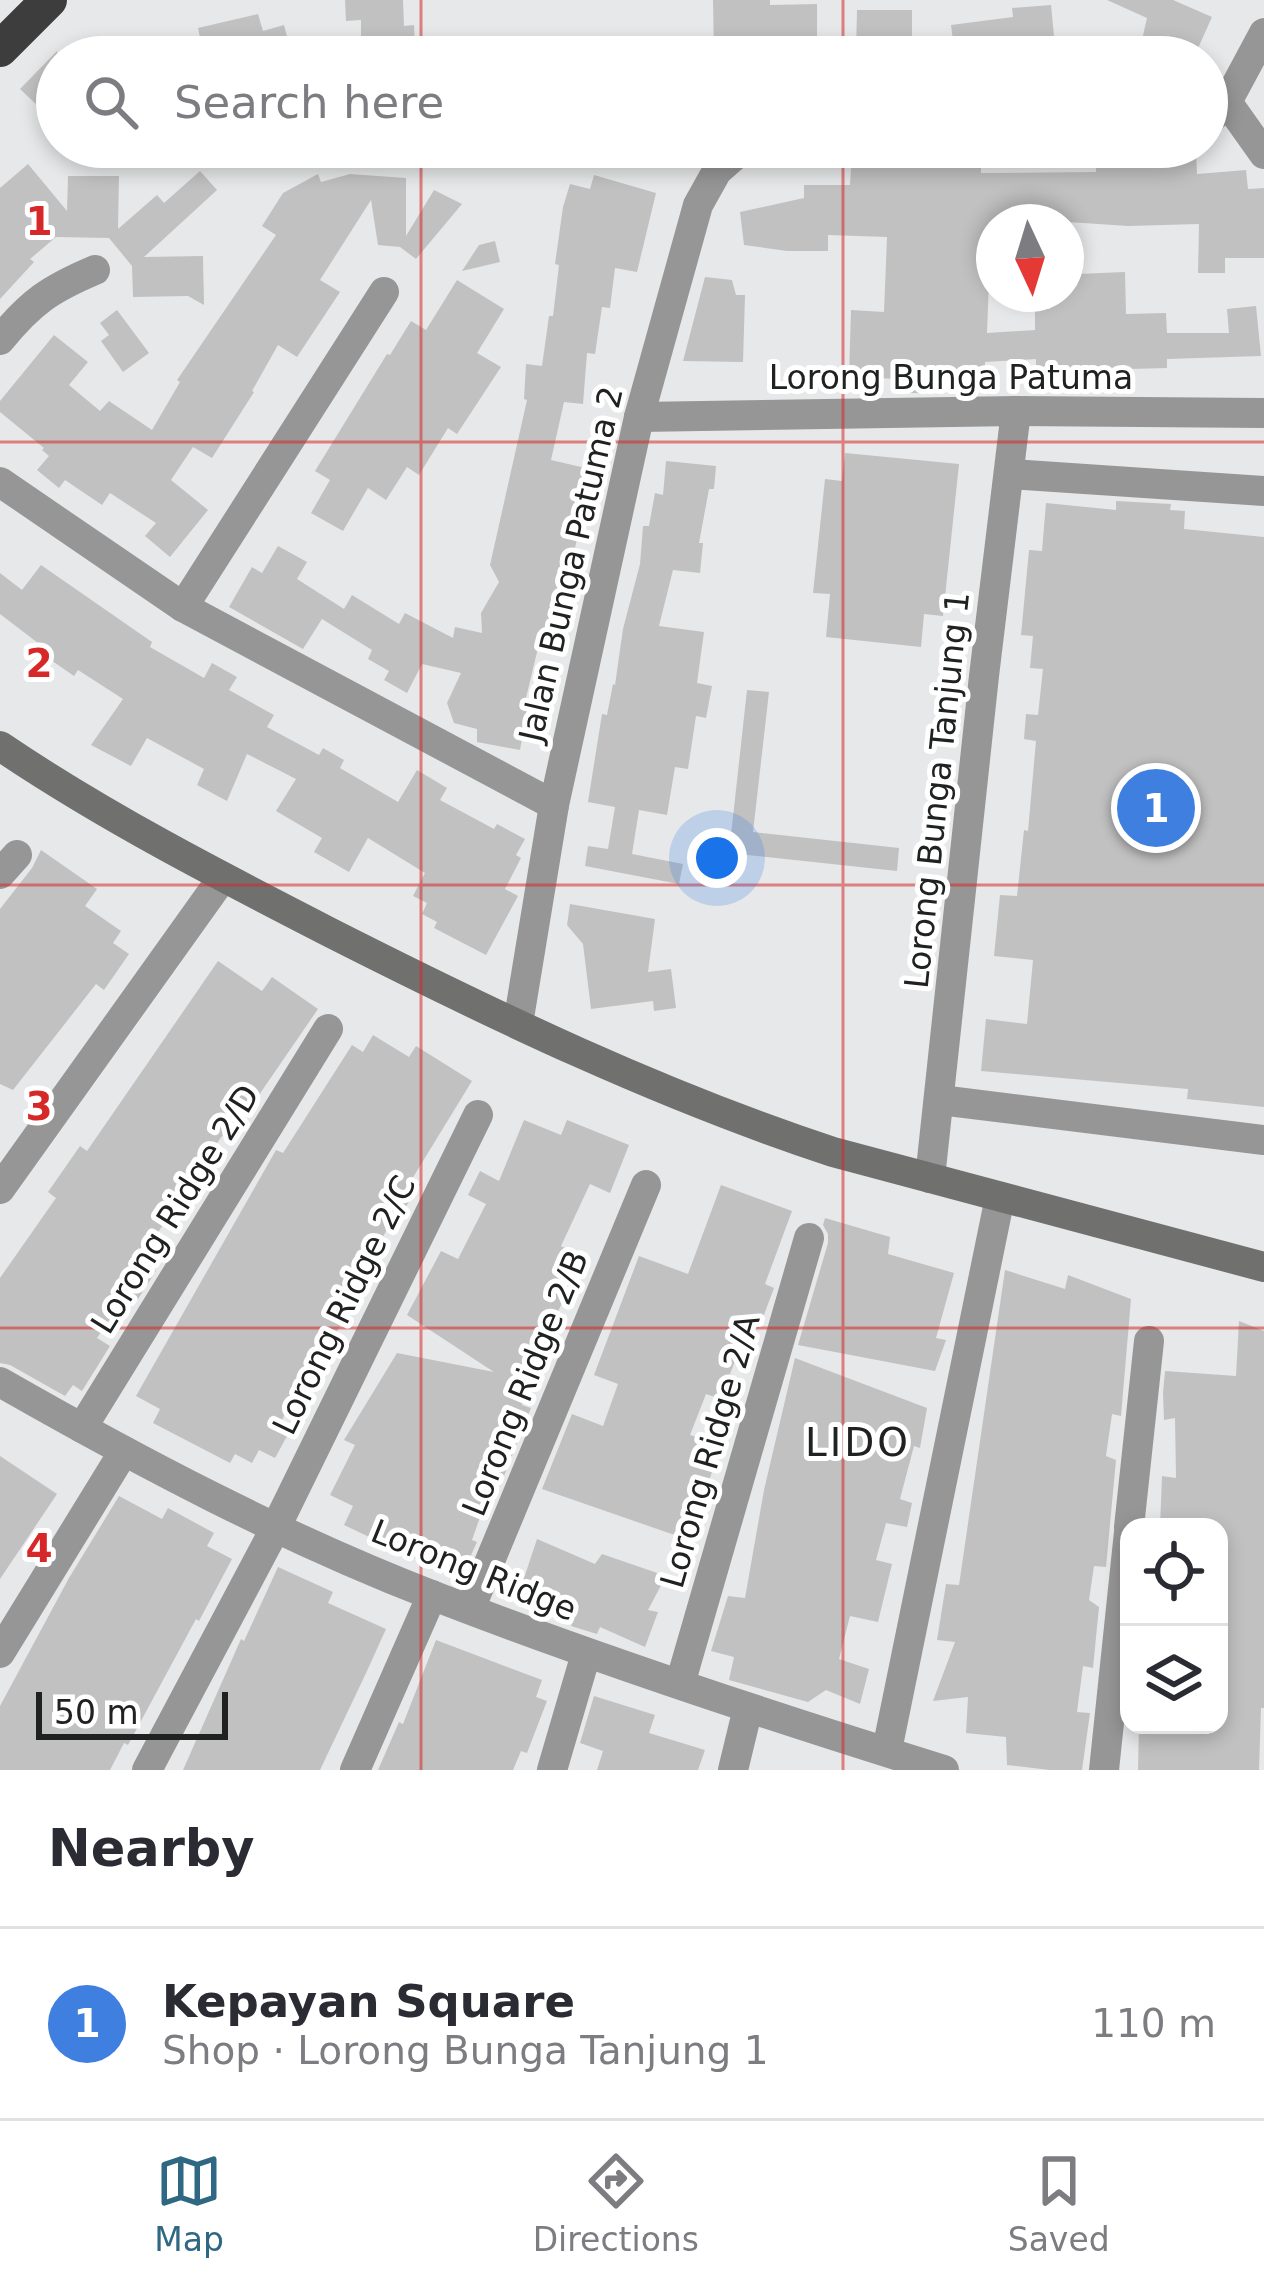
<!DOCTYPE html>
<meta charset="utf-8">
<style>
:root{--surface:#fff;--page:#f7f7f7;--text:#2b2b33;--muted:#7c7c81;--line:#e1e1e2;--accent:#2f6882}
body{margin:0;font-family:"DejaVu Sans",sans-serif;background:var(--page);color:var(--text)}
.controls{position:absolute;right:36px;bottom:36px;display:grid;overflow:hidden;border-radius:24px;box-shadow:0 6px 18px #0003}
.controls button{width:108px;height:108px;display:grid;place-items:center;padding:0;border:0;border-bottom:3px solid var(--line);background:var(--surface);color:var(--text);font:60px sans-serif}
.compass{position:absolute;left:976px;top:204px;width:108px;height:108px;border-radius:50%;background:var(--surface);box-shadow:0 6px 18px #0003;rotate:176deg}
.scale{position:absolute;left:36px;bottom:30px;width:192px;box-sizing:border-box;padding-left:12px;border:6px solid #202121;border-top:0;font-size:33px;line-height:42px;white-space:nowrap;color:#202121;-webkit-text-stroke:9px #fff;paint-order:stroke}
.you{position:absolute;left:717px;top:858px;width:42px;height:42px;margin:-30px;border:9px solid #fff;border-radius:50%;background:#1a73e8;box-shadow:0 0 0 18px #1a73e833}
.badge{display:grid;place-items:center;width:78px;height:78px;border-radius:50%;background:var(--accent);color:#fff;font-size:39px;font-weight:700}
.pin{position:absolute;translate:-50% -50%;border:6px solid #fff;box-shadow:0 3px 12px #0006}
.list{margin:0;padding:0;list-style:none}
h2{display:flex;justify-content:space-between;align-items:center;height:156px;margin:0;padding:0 48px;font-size:51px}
h2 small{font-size:39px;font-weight:400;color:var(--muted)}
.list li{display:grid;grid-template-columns:78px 1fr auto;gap:36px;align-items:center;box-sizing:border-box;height:192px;padding:0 48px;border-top:3px solid var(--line)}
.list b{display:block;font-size:45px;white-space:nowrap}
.list p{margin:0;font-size:39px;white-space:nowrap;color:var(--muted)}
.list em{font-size:39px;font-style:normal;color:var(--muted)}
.icon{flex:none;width:66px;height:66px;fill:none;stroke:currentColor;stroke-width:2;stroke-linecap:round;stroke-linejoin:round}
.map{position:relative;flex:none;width:1264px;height:1770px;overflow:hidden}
.search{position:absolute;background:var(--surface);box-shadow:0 6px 18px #0003;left:36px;right:36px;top:36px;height:132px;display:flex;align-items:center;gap:30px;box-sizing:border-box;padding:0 42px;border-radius:66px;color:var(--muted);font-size:45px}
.sheet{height:348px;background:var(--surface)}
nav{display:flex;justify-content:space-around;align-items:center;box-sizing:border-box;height:168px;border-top:3px solid var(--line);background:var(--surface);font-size:33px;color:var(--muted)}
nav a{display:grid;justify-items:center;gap:6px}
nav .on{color:var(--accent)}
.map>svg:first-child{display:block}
.building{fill:#c2c1c2}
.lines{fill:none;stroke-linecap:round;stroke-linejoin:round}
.street{stroke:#979696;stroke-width:30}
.secondary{stroke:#70706f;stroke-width:30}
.highway{stroke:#3e3d3d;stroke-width:36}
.grid{fill:none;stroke:#d62828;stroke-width:3;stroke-opacity:0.55}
.labels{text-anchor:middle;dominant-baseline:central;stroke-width:10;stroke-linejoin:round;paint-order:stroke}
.street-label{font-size:33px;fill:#202121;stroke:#fff}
.quarter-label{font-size:39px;letter-spacing:3px;fill:#202121;stroke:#fff}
.grid-label{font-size:39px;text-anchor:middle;font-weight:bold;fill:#d62828;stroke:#fff;stroke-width:10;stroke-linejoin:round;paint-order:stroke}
</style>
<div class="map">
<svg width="1264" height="1770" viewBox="0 0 1264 1770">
<rect width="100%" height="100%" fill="#e7e8e9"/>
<!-- building -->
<g class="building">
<polygon points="345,0 403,0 404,26 414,25 415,50 361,52 361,20 346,21"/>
<polygon points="713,0 770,0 770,5 817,4 817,39 768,39 769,57 714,57"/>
<polygon points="1107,0 1173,0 1212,17 1194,57 1138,57 1147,18"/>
<polygon points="1051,5 1056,57 955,57 951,25 1013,17 1012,8"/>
<polygon points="857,10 912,10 912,57 883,57 884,53 856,53"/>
<polygon points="258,14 263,31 284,25 291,51 267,57 250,57 247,46 204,57 198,28"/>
<polygon points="57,51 57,124 20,89"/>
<polygon points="1196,150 1197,174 1246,170 1248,189 1264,188 1264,258 1225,258 1225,273 1198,273 1199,224 1128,226 1068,222 994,222 994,255 990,255 987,333 1035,330 1035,309 1050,309 1049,294 1066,294 1066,286 1077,286 1077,274 1125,272 1126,314 1166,313 1167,333 1229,333 1227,309 1256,306 1261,356 1167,359 1167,368 1129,369 1129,384 1036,386 1036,359 985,362 984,387 938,385 938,393 898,393 899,379 849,377 851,310 884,312 887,237 828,235 828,251 787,251 744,245 740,212 804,198 804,185 850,185 851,168 981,165 981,173 1096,172 1096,168 1163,164 1163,152"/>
<polygon points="28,164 67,211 68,176 119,176 118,229 157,195 164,203 200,171 217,190 144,257 203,256 204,305 188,296 133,297 132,266 109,238 56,237 30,259 34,262 0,299 0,188"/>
<polygon points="318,174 321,182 350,174 406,178 406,236 434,190 462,204 416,259 400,247 378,245 371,200 320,280 340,292 297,357 278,345 252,391 254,392 212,458 193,447 171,480 208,510 170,557 145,536 156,523 110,493 102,505 65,480 59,488 37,470 49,456 42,450 44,448 0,412 0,401 54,335 88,362 69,385 100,411 109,401 152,430 180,382 177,380 276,235 262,226 283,193"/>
<polygon points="594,175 656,193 637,272 615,268 610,308 602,307 595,354 587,353 583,404 564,402 551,460 594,470 559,613 552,651 538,648 525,702 528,703 520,750 477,742 477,729 454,723 447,703 461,673 422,664 407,693 384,680 389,671 368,659 372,650 322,619 303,649 229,607 252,567 262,573 278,546 307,562 297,579 344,609 352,595 399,624 405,613 453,638 455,627 482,633 481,613 499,582 490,565 527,400 524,399 526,364 542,366 549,316 553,316 559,265 555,264 563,207 570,184 590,189"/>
<polygon points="495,241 500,262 462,271 479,245"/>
<polygon points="705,277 732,280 736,295 745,295 743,362 683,361"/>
<polygon points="457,280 504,309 477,353 501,367 457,434 448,428 419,475 407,467 386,500 368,488 343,531 311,513 330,480 315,471 387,354 390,355 411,321 426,330"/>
<polygon points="117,310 149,353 123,372 101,341 109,335 100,323"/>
<polygon points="845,453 959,464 943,616 924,614 921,647 826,637 830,594 813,593 825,479 842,481"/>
<polygon points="666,461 716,466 714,489 709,489 699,543 703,543 700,573 673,570 659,626 704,632 697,683 712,686 706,718 696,716 688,769 675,767 667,815 639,810 632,854 683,864 679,884 585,866 588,846 608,849 615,807 588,802 602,714 607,715 613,684 615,685 623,629 640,564 643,526 649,526 655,493 663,495"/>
<polygon points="1116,501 1171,504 1170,510 1185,511 1184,529 1264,537 1264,1107 1187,1099 1188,1089 981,1071 986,1019 1027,1024 1033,960 994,956 1000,895 1017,896 1024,830 1028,831 1036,741 1024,739 1026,714 1038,715 1043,669 1030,668 1033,636 1021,635 1029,550 1042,551 1046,503 1116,510"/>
<polygon points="41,565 152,642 150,647 204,678 212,663 237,677 229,690 274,715 267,727 319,755 323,748 344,760 340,768 398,802 417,770 447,788 440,800 494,829 497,824 525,839 516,855 521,858 505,889 518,896 486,955 434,928 437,922 422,914 427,903 413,896 425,873 368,838 349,872 314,852 322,838 276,811 296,779 247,754 227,801 197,785 204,769 147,738 131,766 91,745 123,699 78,670 74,676 48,658 51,653 0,614 0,573 22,590"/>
<polygon points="747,690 769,692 753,832 899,848 897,871 729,853"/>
<polygon points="41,850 97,889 85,906 121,931 113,943 129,954 104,990 96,984 13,1090 0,1084 0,909 32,868"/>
<polygon points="570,904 655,919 648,972 671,969 676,1008 654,1011 653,1001 591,1009 583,944 567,925"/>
<polygon points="218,961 262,991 272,977 318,1009 228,1140 222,1136 187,1186 189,1187 139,1260 156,1271 138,1299 128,1293 97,1338 110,1346 82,1391 73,1385 65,1396 10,1365 0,1363 0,1278 56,1198 48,1192 80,1146 87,1151"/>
<polygon points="373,1035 409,1057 416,1046 472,1081 412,1179 420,1184 400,1216 396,1213 352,1293 357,1296 325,1353 334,1357 316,1390 302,1381 281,1422 292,1427 275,1458 259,1450 252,1463 235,1454 230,1463 153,1423 160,1409 136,1396 276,1150 283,1153 352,1045 363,1052"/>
<polygon points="524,1120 561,1135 567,1120 629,1145 610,1193 590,1184 561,1246 584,1258 547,1334 557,1336 542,1365 540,1364 522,1405 531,1408 502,1481 493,1480 472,1540 477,1542 468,1562 457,1557 449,1575 344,1525 353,1506 330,1495 355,1445 344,1440 397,1353 494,1372 407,1315 441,1251 458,1259 486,1204 468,1195 480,1171 499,1181"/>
<polygon points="721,1185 792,1211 765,1284 774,1288 759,1328 749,1324 730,1374 741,1378 732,1403 706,1394 690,1435 709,1441 701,1465 713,1469 689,1540 542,1489 572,1414 603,1426 618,1384 594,1375 639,1256 688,1274"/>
<polygon points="825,1218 890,1237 888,1254 954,1273 936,1338 946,1340 935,1371 798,1345 828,1243 828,1234 823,1225"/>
<polygon points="1005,1270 1065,1289 1068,1275 1131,1299 1121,1416 1112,1414 1106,1456 1116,1460 1106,1567 1094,1566 1089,1600 1099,1607 1093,1668 1083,1666 1077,1712 1090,1713 1082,1770 1050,1770 1007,1765 1006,1737 966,1733 968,1697 933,1701 955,1642 937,1640 946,1584 959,1585"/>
<polygon points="1239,1321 1264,1331 1264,1708 1261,1708 1259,1770 1138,1770 1139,1725 1219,1725 1219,1527 1160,1527 1162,1476 1176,1478 1175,1418 1164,1420 1163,1393 1165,1371 1236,1376"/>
<polygon points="795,1358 927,1408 920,1448 914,1446 900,1499 912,1503 907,1527 886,1523 876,1560 892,1564 878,1622 850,1616 839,1659 869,1669 860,1704 826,1690 808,1702 729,1680 734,1657 711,1651 728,1596 745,1598 764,1490"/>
<polygon points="0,1456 57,1494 0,1579"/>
<polygon points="119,1496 162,1519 168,1508 214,1533 207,1546 232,1559 199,1621 196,1619 128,1745 124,1743 110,1770 0,1770 0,1706 69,1578"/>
<polygon points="537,1539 595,1564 602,1554 666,1576 648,1610 658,1612 645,1647 600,1627 597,1634 571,1626 575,1615 516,1602"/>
<polygon points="278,1567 333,1592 328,1603 386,1629 367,1671 320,1770 183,1770 241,1639 244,1641"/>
<polygon points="436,1640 542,1680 536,1697 547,1701 527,1753 521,1751 513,1770 378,1770 399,1722 403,1724"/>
<polygon points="594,1696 655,1715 649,1733 705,1750 698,1770 597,1770 603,1751 580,1743"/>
</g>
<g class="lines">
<!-- street -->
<g class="street">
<polyline points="1227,102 1264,154"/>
<polyline points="1207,123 1227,102 1264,33"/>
<path d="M0 340C31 302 50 289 95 270"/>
<polyline points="639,417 1016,411 1264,413"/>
<polyline points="1010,474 1264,491"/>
<polyline points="0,482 183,607 554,805"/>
<polyline points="183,607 384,292"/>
<polyline points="0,874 17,855"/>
<polyline points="518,1024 554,805 639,417 698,205 717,171 741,150 753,147"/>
<polyline points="940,1100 1264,1140"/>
<polyline points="930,1178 984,676 1016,411"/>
<polyline points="0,1189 223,877"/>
<path d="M0 1382C140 1462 284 1538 434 1596 602 1661 773 1717 944 1770"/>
<polyline points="82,1428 328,1029"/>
<polyline points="1129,1527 1149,1341"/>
<polyline points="470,1609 646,1185"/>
<polyline points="0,1653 124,1451"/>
<polyline points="680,1684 809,1238"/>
<polyline points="887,1750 1000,1197"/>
<polyline points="147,1770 276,1527 478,1115"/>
<polyline points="355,1770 432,1595"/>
<polyline points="552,1770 586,1654"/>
<polyline points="733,1770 748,1708"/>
<polyline points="1104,1770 1129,1532"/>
</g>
<!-- secondary -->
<path class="secondary" d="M0 746C105 817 220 876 333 934 495 1016 660 1095 833 1152L1264 1267"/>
<!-- highway -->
<polyline class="highway" points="0,49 49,0"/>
</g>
<!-- grid -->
<path class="grid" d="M421 0V57M843 0V57M421 147V1770M843 147V1770M0 442H1264M0 885H1264M0 1328H1264"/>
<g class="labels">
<!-- street labels -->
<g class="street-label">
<text x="951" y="377">Lorong Bunga Patuma</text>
<text transform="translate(571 564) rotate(-77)">Jalan Bunga Patuma 2</text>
<text transform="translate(937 790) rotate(-84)">Lorong Bunga Tanjung 1</text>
<text transform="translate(175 1209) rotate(-58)">Lorong Ridge 2/D</text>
<text transform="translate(344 1305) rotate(-64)">Lorong Ridge 2/C</text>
<text transform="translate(525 1383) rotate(-68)">Lorong Ridge 2/B</text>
<text transform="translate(710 1451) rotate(-74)">Lorong Ridge 2/A</text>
<text transform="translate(474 1570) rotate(22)">Lorong Ridge</text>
</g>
<!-- quarter labels -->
<g class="quarter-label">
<text x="858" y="1442">LIDO</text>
</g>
</g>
<g class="grid-label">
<text x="39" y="235">1</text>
<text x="39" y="677">2</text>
<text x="39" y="1120">3</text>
<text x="39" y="1562">4</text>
</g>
</svg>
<div class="controls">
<button><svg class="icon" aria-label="locate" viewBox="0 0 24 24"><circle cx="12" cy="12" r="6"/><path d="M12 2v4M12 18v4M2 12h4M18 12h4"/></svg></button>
<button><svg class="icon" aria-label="layers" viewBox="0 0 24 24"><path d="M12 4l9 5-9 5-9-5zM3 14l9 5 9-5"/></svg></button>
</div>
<svg class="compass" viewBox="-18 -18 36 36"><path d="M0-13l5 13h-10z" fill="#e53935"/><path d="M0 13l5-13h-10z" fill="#7c7c81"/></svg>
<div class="scale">50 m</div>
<div class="you"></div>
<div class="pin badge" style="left:1156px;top:808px;background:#3f7fe0">1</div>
<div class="search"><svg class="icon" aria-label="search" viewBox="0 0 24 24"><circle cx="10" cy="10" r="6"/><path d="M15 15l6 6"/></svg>Search here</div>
</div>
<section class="sheet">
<h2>Nearby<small></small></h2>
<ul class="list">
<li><span class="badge" style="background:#3f7fe0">1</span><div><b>Kepayan Square</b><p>Shop · Lorong Bunga Tanjung 1</p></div><em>110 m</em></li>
</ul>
</section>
<nav>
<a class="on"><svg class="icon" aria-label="map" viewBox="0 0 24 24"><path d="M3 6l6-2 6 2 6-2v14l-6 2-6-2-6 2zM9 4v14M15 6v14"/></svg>Map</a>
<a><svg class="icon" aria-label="directions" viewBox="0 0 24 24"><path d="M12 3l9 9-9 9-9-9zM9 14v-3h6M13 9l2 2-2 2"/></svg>Directions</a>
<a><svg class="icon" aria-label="saved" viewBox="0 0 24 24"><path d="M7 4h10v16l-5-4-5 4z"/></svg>Saved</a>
</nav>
